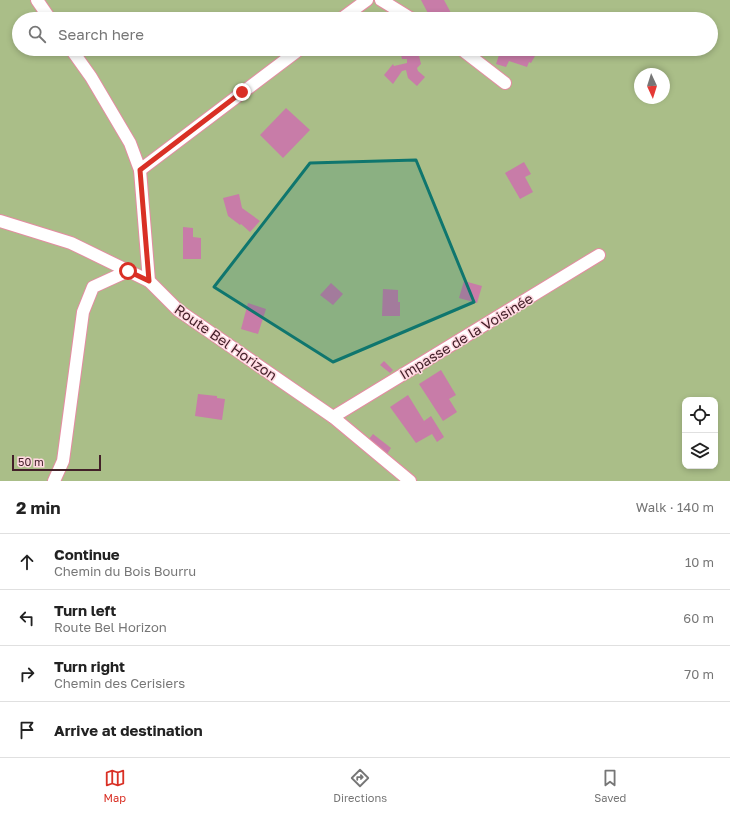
<!DOCTYPE html>
<meta charset="utf-8">
<style>
:root{--surface:#fff;--page:#f6f6f6;--text:#222;--muted:#767676;--line:#e0e0e0;--accent:#d93025}
body{margin:0;font-family:"Golos Text",sans-serif;background:var(--page);color:var(--text)}
.controls{position:absolute;right:12px;bottom:12px;display:grid;overflow:hidden;border-radius:8px;box-shadow:0 2px 6px #0003}
.controls button{width:36px;height:36px;display:grid;place-items:center;padding:0;border:0;border-bottom:1px solid var(--line);background:var(--surface);color:var(--text);font:20px sans-serif}
.compass{position:absolute;left:634px;top:68px;width:36px;height:36px;border-radius:50%;background:var(--surface);box-shadow:0 2px 6px #0003;rotate:176deg}
.scale{position:absolute;left:12px;bottom:10px;width:89px;box-sizing:border-box;padding-left:4px;border:2px solid #432029;border-top:0;font-size:11px;line-height:14px;white-space:nowrap;color:#432029;-webkit-text-stroke:3px #ffd8e0;paint-order:stroke}
.stop{position:absolute;width:12px;height:12px;margin:-9px;border:3px solid #d93025;border-radius:50%;background:#fff}
.stop.end{background:#d93025;border-color:#fff;box-shadow:0 1px 4px #0008}
.list{margin:0;padding:0;list-style:none}
h2{display:flex;justify-content:space-between;align-items:center;height:52px;margin:0;padding:0 16px;font-size:17px}
h2 small{font-size:13px;font-weight:400;color:var(--muted)}
.list li{display:grid;grid-template-columns:26px 1fr auto;gap:12px;align-items:center;box-sizing:border-box;height:56px;padding:0 16px;border-top:1px solid var(--line)}
.list b{display:block;font-size:15px;white-space:nowrap}
.list p{margin:0;font-size:13px;white-space:nowrap;color:var(--muted)}
.list em{font-size:13px;font-style:normal;color:var(--muted)}
.icon{flex:none;width:22px;height:22px;fill:none;stroke:currentColor;stroke-width:2;stroke-linecap:round;stroke-linejoin:round}
.map{position:relative;flex:none;width:730px;height:481px;overflow:hidden}
.search{position:absolute;background:var(--surface);box-shadow:0 2px 6px #0003;left:12px;right:12px;top:12px;height:44px;display:flex;align-items:center;gap:10px;box-sizing:border-box;padding:0 14px;border-radius:22px;color:var(--muted);font-size:15px}
.sheet{height:276px;background:var(--surface)}
nav{display:flex;justify-content:space-around;align-items:center;box-sizing:border-box;height:56px;border-top:1px solid var(--line);background:var(--surface);font-size:11px;color:var(--muted)}
nav a{display:grid;justify-items:center;gap:2px}
nav .on{color:var(--accent)}
.map>svg:first-child{display:block}
.green{fill:#aabe88;fill-rule:evenodd}
.building{fill:#c87ca8}
.lines{fill:none;stroke-linecap:round;stroke-linejoin:round}
.minor-casing{stroke:#e48ca1;stroke-width:14}
.minor{stroke:#fff;stroke-width:12}
.route{stroke:#d93025;stroke-width:5}
.marked{fill:#0f766e;fill-opacity:0.2;stroke:#0f766e;stroke-width:3;stroke-linejoin:round}
.labels{text-anchor:middle;dominant-baseline:central;stroke-width:3;stroke-linejoin:round;paint-order:stroke}
.street-label{font-size:14px;fill:#432029;stroke:#ffd8e0}
</style>
<div class="map">
<svg width="730" height="481" viewBox="0 0 730 481">
<rect width="100%" height="100%" fill="#fec5d1"/>
<!-- green -->
<path class="green" d="M0 0H730V481H0ZM19 19H711V49H19ZM640 74H664V98H640ZM685 400H715V466H685Z"/>
<!-- building -->
<g class="building">
<polygon points="421,0 444,0 451,13 439,19 431,19"/>
<polygon points="406,49 415,49 419,56 421,64 417,68 418,71 425,77 417,86 408,78 406,70 402,71 393,84 384,75 393,64 394,66 407,63 407,59 402,59 400,50"/>
<polygon points="501,49 525,49 535,56 531,63 529,62 527,67 509,61 506,67 496,64"/>
<polygon points="286,108 310,130 283,158 260,135"/>
<polygon points="524,162 531,174 525,177 533,192 520,199 505,173"/>
<polygon points="239,194 242,208 260,221 250,232 241,224 240,225 228,216 223,198"/>
<polygon points="183,227 193,228 193,237 201,238 201,259 183,259"/>
<polygon points="464,281 482,286 477,303 459,298"/>
<polygon points="331,283 343,294 333,305 320,295"/>
<polygon points="383,289 398,290 398,302 400,302 400,316 382,316"/>
<polygon points="248,303 266,309 258,334 241,329"/>
<polygon points="384,361 393,370 390,373 380,365"/>
<polygon points="441,370 456,395 449,399 457,412 443,421 419,384"/>
<polygon points="198,394 217,396 217,398 225,399 222,420 195,416"/>
<polygon points="408,395 424,421 431,416 444,437 437,442 432,434 416,443 390,407"/>
<polygon points="373,434 391,448 385,457 366,443"/>
</g>
<g class="lines">
<defs>
<g id="minor">
<polyline points="37,0 50,19"/>
<polyline points="381,0 412,19"/>
<polyline points="341,19 367,0"/>
<polyline points="71,49 91,77 130,143 140,170 149,281 178,310 333,417 410,481"/>
<polyline points="461,49 505,83"/>
<polyline points="140,170 300,49"/>
<polyline points="0,221 71,243 149,281"/>
<polyline points="333,417 599,255"/>
<polyline points="54,481 63,461 83,312 93,287 128,271"/>
</g>
</defs>
<!-- minor casing -->
<use href="#minor" class="minor-casing"/>
<!-- minor -->
<use href="#minor" class="minor"/>
</g>
<g class="lines">
<!-- route -->
<polyline class="route" points="128,271 149,281 140,170 242,92"/>
</g>
<!-- marked area -->
<path class="marked" d="M416 160 474 302 333 362 214 287 310 163Z"/>
<g class="labels">
<!-- street labels -->
<g class="street-label">
<text transform="translate(466 336) rotate(-31)">Impasse de la Voisinée</text>
<text transform="translate(226 342) rotate(35)">Route Bel Horizon</text>
</g>
</g>
</svg>
<div class="controls">
<button><svg class="icon" aria-label="locate" viewBox="0 0 24 24"><circle cx="12" cy="12" r="6"/><path d="M12 2v4M12 18v4M2 12h4M18 12h4"/></svg></button>
<button><svg class="icon" aria-label="layers" viewBox="0 0 24 24"><path d="M12 4l9 5-9 5-9-5zM3 14l9 5 9-5"/></svg></button>
</div>
<svg class="compass" viewBox="-18 -18 36 36"><path d="M0-13l5 13h-10z" fill="#e53935"/><path d="M0 13l5-13h-10z" fill="#767676"/></svg>
<div class="scale">50 m</div>
<div class="stop" style="left:128px;top:271px"></div>
<div class="stop end" style="left:242px;top:92px"></div>
<div class="search"><svg class="icon" aria-label="search" viewBox="0 0 24 24"><circle cx="10" cy="10" r="6"/><path d="M15 15l6 6"/></svg>Search here</div>
</div>
<section class="sheet">
<h2>2 min<small>Walk · 140 m</small></h2>
<ul class="list">
<li><svg class="icon" aria-label="ahead" viewBox="0 0 24 24"><path d="M12 20V5M6 11l6-6 6 6"/></svg><div><b>Continue</b><p>Chemin du Bois Bourru</p></div><em>10 m</em></li>
<li><svg class="icon" aria-label="left" viewBox="0 0 24 24"><path d="M17 20v-9H6M10 6l-5 5 5 5"/></svg><div><b>Turn left</b><p>Route Bel Horizon</p></div><em>60 m</em></li>
<li><svg class="icon" aria-label="right" viewBox="0 0 24 24"><path d="M7 20v-9h11M14 6l5 5-5 5"/></svg><div><b>Turn right</b><p>Chemin des Cerisiers</p></div><em>70 m</em></li>
<li><svg class="icon" aria-label="arrive" viewBox="0 0 24 24"><path d="M6 21V4h12l-3 4 3 4H6"/></svg><div><b>Arrive at destination</b></div></li>
</ul>
</section>
<nav>
<a class="on"><svg class="icon" aria-label="map" viewBox="0 0 24 24"><path d="M3 6l6-2 6 2 6-2v14l-6 2-6-2-6 2zM9 4v14M15 6v14"/></svg>Map</a>
<a><svg class="icon" aria-label="directions" viewBox="0 0 24 24"><path d="M12 3l9 9-9 9-9-9zM9 14v-3h6M13 9l2 2-2 2"/></svg>Directions</a>
<a><svg class="icon" aria-label="saved" viewBox="0 0 24 24"><path d="M7 4h10v16l-5-4-5 4z"/></svg>Saved</a>
</nav>
